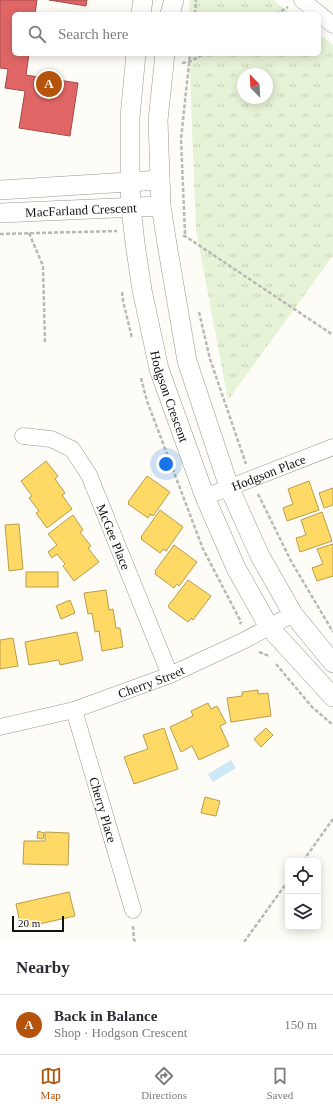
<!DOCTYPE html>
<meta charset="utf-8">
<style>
:root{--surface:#fff;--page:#f7f7f7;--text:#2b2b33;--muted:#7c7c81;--line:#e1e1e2;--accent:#b45309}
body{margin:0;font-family:Georgia,serif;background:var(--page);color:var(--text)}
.controls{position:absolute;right:12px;bottom:12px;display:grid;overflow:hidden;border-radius:6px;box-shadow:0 2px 10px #0003}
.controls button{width:36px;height:36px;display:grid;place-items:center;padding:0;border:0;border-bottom:1px solid var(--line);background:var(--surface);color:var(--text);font:20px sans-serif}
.compass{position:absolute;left:237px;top:68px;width:36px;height:36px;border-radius:50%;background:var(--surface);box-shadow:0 2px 10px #0003;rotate:336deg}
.scale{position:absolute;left:12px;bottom:10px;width:52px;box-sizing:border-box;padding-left:4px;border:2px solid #111;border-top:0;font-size:11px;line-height:14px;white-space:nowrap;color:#111;-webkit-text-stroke:3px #fff;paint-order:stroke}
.you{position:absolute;left:166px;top:464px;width:14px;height:14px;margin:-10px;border:3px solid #fff;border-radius:50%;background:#1a73e8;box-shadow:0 0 0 6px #1a73e833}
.badge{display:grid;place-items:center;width:26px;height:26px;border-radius:50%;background:var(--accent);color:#fff;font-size:13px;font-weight:700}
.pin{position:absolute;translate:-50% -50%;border:2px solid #fff;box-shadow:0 1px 4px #0006}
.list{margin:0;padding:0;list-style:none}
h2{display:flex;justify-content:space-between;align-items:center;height:52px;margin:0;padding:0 16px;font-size:17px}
h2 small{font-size:13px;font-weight:400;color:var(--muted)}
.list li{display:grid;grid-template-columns:26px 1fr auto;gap:12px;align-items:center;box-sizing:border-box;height:60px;padding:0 16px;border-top:1px solid var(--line)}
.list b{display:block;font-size:15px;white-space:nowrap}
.list p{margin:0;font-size:13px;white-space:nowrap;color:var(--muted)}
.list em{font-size:13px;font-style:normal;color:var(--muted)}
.icon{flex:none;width:22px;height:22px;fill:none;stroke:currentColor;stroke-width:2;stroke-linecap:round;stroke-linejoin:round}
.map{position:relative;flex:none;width:333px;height:942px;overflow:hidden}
.search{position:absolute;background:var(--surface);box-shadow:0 2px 10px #0003;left:12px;right:12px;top:12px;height:44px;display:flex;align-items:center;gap:10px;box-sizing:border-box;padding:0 14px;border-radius:6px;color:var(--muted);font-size:15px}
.sheet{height:112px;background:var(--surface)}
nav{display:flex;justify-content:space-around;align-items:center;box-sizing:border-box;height:56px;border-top:1px solid var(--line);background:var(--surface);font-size:11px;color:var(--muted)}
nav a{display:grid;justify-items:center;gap:2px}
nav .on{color:var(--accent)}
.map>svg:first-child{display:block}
.park{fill:url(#park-tufts);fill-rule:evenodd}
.water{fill:#cde8f7}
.homes{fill:#ffd966;stroke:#b89d4c}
.shops{fill:#e06666;stroke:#a24c4c}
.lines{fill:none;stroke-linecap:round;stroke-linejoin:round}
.minor-casing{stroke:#979795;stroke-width:17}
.tertiary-casing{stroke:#979795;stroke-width:20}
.path{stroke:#b9b9b8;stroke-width:2.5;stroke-dasharray:4 2;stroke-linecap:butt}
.minor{stroke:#fffffe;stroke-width:16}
.tertiary{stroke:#fffffe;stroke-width:19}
.labels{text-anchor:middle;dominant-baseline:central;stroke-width:4;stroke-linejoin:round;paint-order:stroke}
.street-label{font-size:13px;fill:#111;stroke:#fff}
</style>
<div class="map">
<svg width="333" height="942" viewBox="0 0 333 942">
<defs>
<pattern id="park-tufts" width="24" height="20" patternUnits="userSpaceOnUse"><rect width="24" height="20" fill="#e7f3d7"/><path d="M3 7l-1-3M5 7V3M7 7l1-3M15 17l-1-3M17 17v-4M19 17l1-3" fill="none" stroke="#c5cfb8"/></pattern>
</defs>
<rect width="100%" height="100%" fill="#fdfcf7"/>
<!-- park -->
<g class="park">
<polygon points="190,0 273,0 292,14 189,14"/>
<path d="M319 34 333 45V256L228 400 196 230 189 54H319ZM243 74H267V98H243Z"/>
</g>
<!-- water -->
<polygon class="water" points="231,760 236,768 213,782 208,774"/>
<!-- homes -->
<g class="homes">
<polygon points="46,461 58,476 55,479 65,493 62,495 72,509 47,528 36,513 39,511 29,498 32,496 21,481"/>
<polygon points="147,476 170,492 153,516 150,514 148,518 128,504 129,503 128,502"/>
<polygon points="309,481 319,510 287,521 283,508 293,504 288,489"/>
<polygon points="333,488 333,505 324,508 319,493"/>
<polygon points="160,510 183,527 166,551 163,549 160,553 141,539 142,538 141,537"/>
<polygon points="322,512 332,541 300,552 296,538 306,535 301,520"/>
<polygon points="73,515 83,530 80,532 91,546 88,548 99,562 74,581 63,566 65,564 57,554 52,558 48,552 57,545 48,534"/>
<polygon points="19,524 23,569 9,571 5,525"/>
<polygon points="333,544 333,576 317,581 312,568 323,564 317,549"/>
<polygon points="174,545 197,562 179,586 177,584 174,588 155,574 156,572 155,571"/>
<rect x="26" y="572" width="32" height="15"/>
<polygon points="188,580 211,596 193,620 191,618 188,622 169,608 169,607 168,606"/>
<polygon points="106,590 109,610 113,609 116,628 120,628 123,647 102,651 99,631 95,632 92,613 88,614 84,593"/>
<polygon points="70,600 75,613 61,619 56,606"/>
<polygon points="77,632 83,660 60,665 59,660 29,665 25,642"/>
<polygon points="13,638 18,666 0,669 0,640"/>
<polygon points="258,690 258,694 268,693 271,716 231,722 227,698 242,696 242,692"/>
<polygon points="208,703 211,709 217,706 226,723 220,726 229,746 199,760 192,746 181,752 170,727 193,716 191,711"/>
<polygon points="164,728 178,769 134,784 124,757 148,749 143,735"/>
<polygon points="266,728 273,735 261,747 254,739"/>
<polygon points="205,797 220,801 216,816 201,813"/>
<polygon points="38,831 44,833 43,839 37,838"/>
<polygon points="45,832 69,833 68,865 23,864 24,841 45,841"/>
<polygon points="69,892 75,916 21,928 16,904"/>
</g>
<!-- shops -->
<g class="shops">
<polygon points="0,0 37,0 35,14 14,14 14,54 29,54 26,75 78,83 70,136 19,128 25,91 5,88 8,69 0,68"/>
<polygon points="49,0 87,0 86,6"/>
</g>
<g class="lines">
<defs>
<g id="minor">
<polyline points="302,0 333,25"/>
<path id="s1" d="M23 436 51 439 72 449 89 475 170 675"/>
<path id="s2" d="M205 497 333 447"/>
<path id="s3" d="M74 710 133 910"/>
<path id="s4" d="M0 727 74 710 170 675 243 641 293 614"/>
</g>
<g id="tertiary">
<polyline points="141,14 143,0"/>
<polyline points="170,14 174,0"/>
<path id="s5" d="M136 54 130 117V182L131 208 135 243 142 290 159 369 205 497 236 568 269 627 333 697"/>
<polyline points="165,54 158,120 161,206 166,238 187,361 229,487 260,556 293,614 333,663"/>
<polyline points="0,190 160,180"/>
<path id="s6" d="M0 213 161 206"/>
</g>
</defs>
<!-- minor casing -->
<use href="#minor" class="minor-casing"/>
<!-- tertiary casing -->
<use href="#tertiary" class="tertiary-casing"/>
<!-- path -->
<g class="path">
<polyline points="195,14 196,0"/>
<polyline points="276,14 288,7"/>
<polyline points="182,63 189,62 204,54"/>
<polyline points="29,233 43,266 45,343"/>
<polyline points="0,234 117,231"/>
<polyline points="185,234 181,139 190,54"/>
<polyline points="183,236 185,236 333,335"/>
<polyline points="122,292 123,301 132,338"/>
<polyline points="199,312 210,359 246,464"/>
<polyline points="141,378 147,401 203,549 241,622 240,624"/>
<polyline points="258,494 291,561 333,632"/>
<polyline points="259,652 269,656"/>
<polyline points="276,664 312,707 333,725"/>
<polyline points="303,861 333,819"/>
<polyline points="133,926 134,940 136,942"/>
<polyline points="244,942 288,881"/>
</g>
<!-- minor -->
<use href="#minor" class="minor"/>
<!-- tertiary -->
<use href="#tertiary" class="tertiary"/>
</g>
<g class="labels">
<!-- street labels -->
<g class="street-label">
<text stroke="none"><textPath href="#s6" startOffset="81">MacFarland Crescent</textPath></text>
<text stroke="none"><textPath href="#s5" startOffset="347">Hodgson Crescent</textPath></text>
<text stroke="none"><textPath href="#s2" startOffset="68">Hodgson Place</textPath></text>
<text stroke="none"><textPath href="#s1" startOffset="149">McGee Place</textPath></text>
<text stroke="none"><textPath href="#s4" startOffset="158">Cherry Street</textPath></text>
<text stroke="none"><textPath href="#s3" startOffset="104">Cherry Place</textPath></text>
</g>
</g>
</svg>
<div class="controls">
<button><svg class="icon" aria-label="locate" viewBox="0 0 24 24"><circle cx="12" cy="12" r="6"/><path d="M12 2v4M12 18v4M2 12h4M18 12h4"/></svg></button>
<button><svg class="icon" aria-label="layers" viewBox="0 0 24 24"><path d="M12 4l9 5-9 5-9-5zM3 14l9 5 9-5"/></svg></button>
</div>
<svg class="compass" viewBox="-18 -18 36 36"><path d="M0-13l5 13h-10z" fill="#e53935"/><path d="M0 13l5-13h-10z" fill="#7c7c81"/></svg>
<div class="scale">20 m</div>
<div class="you"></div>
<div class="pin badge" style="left:49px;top:84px">A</div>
<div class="search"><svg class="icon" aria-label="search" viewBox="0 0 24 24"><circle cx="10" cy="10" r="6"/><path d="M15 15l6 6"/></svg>Search here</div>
</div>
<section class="sheet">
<h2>Nearby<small></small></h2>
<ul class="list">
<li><span class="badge">A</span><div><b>Back in Balance</b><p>Shop · Hodgson Crescent</p></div><em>150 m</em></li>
</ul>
</section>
<nav>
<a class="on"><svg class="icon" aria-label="map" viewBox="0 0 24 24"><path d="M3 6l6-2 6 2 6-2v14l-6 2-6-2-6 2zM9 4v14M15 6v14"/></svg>Map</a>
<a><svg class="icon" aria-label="directions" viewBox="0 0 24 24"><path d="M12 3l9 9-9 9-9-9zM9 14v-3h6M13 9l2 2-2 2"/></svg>Directions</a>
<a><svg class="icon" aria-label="saved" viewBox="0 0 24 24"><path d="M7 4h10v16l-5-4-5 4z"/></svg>Saved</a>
</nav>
